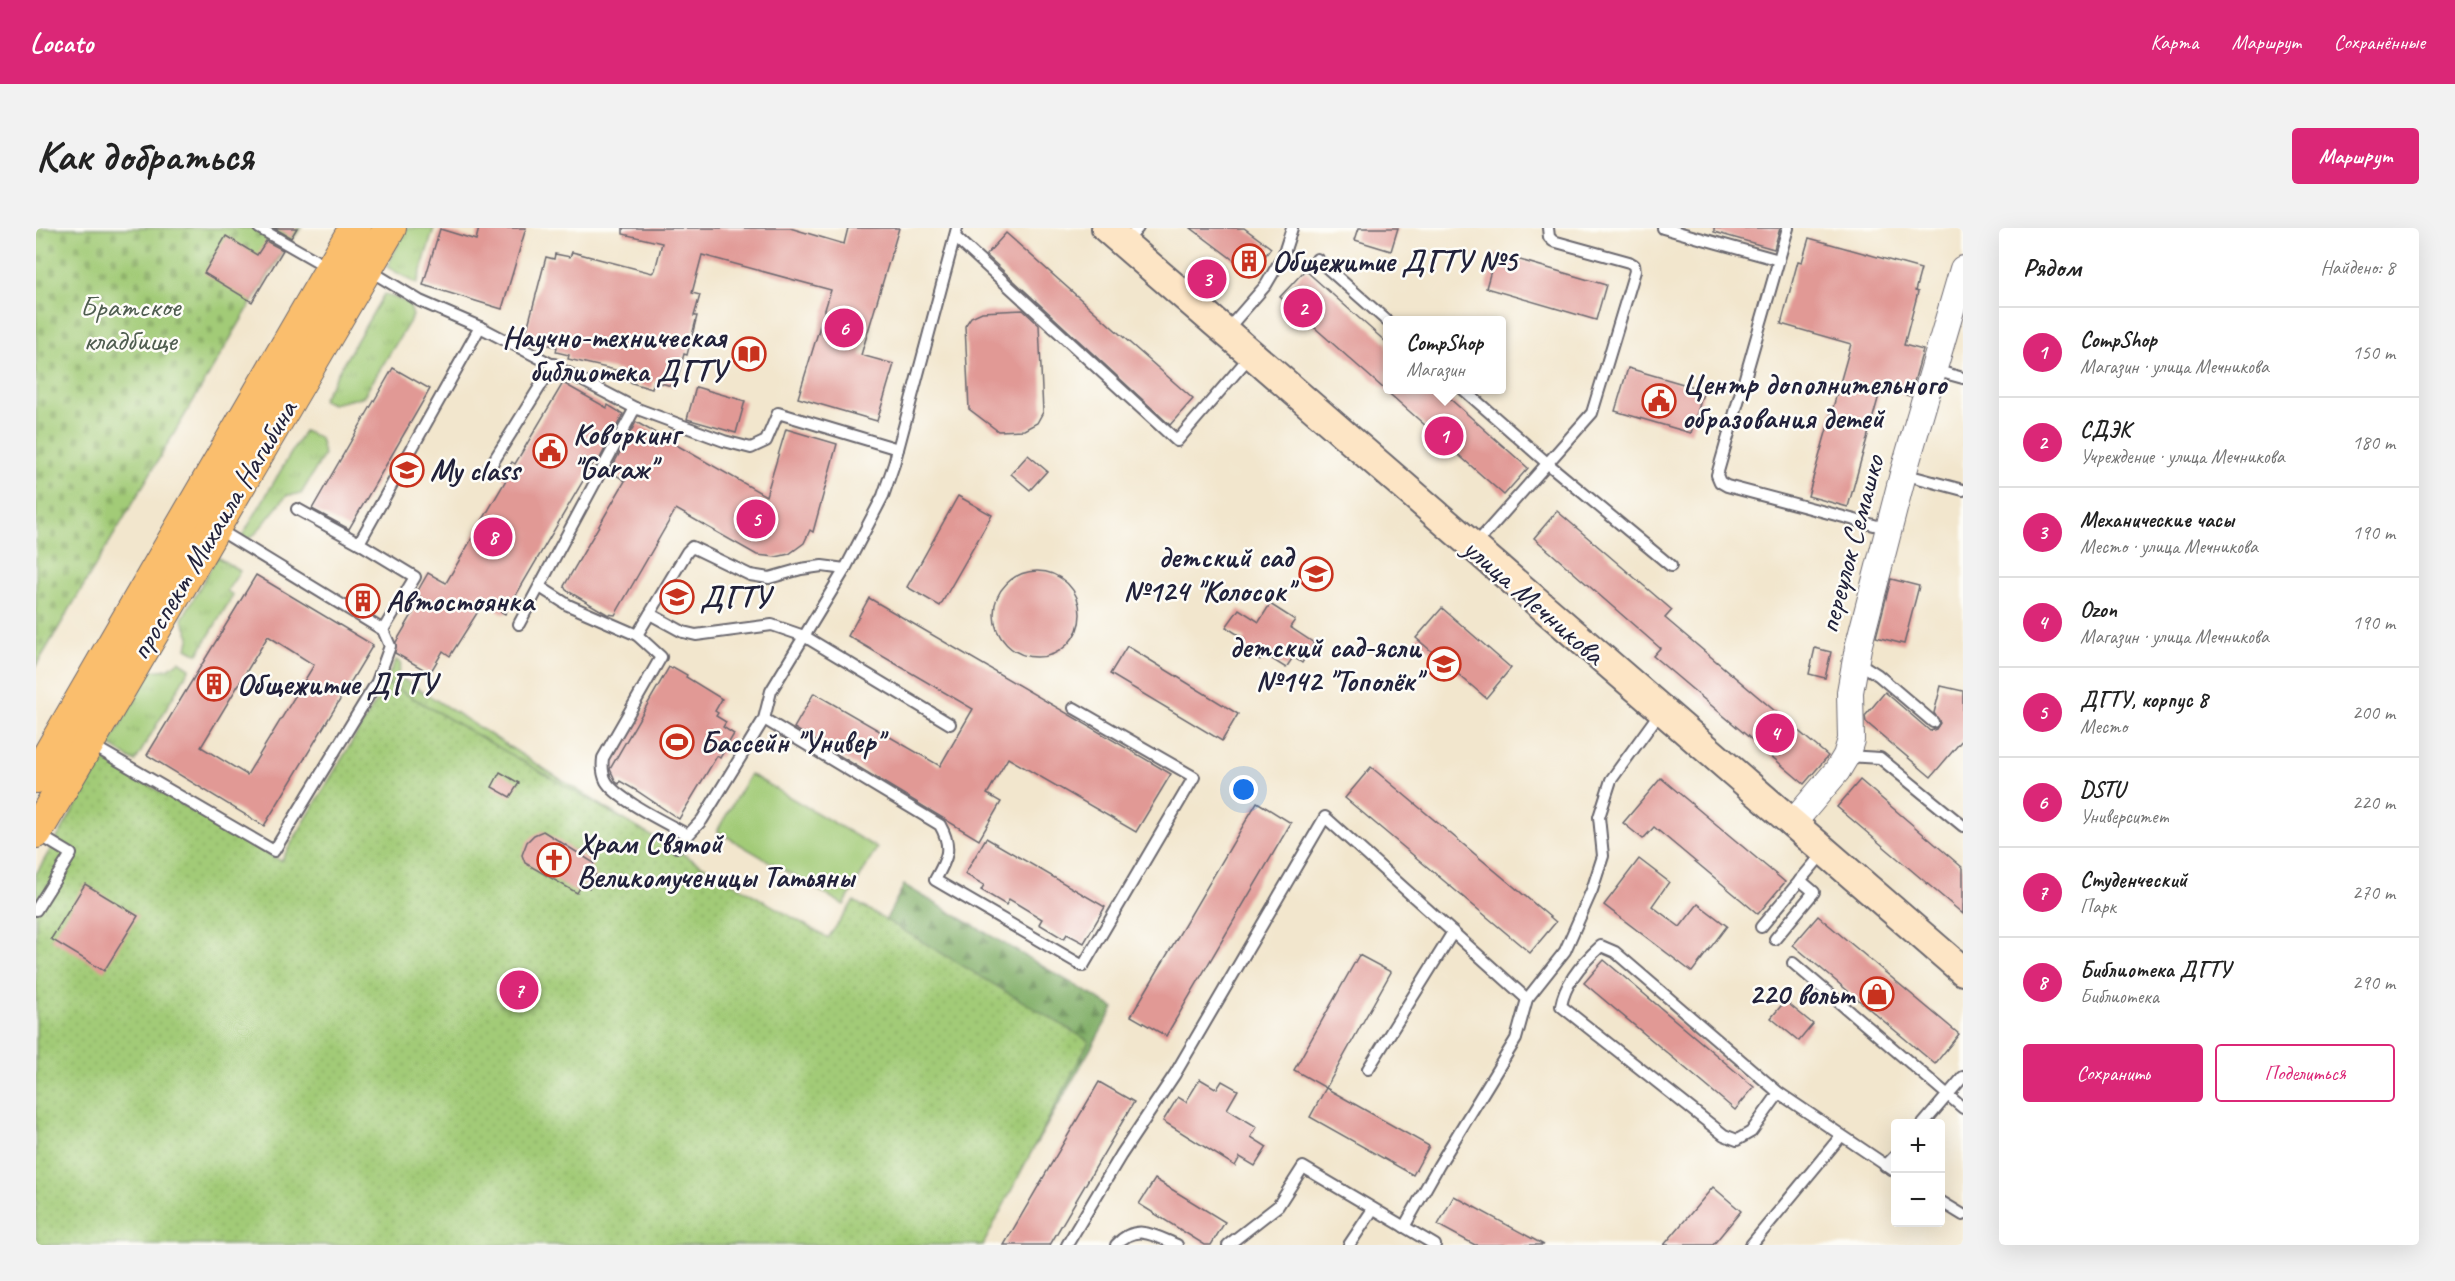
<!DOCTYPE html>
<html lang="ru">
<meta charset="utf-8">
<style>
:root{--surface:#fff;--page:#f2f2f2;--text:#222;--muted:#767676;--line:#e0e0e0;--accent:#db2777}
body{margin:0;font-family:Caveat,sans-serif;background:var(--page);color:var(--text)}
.controls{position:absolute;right:18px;bottom:18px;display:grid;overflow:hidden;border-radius:6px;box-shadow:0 6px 24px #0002}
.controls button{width:54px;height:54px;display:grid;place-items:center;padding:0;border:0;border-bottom:2px solid var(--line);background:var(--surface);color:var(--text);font:30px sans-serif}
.you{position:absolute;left:1208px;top:562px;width:21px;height:21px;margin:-15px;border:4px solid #fff;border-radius:50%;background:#1a73e8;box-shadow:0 0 0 9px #1a73e833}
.badge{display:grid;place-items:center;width:39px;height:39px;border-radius:50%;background:var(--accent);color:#fff;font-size:20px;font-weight:700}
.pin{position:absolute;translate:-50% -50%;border:3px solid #fff;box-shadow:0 2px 6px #0006}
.popup{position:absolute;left:1347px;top:88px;width:123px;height:78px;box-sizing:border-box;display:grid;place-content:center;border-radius:6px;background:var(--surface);filter:drop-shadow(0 2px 4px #0005);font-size:20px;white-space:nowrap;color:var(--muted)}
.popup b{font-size:22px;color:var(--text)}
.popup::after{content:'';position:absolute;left:50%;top:100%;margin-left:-12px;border:12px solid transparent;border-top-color:var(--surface)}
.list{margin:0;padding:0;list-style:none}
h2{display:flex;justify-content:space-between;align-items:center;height:78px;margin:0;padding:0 24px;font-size:26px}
h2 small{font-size:20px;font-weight:400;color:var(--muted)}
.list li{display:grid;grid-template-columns:39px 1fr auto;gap:18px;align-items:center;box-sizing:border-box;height:90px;padding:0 24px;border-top:2px solid var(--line)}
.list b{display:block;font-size:22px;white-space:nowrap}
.list p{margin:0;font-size:20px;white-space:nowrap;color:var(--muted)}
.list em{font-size:20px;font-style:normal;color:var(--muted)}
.actions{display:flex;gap:12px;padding:18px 24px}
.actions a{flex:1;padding:14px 0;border:2px solid var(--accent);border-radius:6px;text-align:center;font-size:21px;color:var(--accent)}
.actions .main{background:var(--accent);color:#fff}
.map{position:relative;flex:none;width:1927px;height:1017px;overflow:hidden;border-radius:6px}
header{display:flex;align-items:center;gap:36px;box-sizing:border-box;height:84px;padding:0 30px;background:var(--accent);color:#fff}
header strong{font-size:28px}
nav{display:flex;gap:33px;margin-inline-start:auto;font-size:21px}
.intro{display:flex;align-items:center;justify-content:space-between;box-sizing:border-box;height:144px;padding:0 36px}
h1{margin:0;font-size:42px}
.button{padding:15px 27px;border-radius:6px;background:var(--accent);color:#fff;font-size:21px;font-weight:700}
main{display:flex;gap:36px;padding:0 36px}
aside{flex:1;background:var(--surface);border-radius:6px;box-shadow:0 6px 24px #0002}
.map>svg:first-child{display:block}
.grass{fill:url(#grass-tufts);stroke:#627659;stroke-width:1.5}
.forest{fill:url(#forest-firs);stroke:#526852;stroke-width:1.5}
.cemetery{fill:url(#cemetery-stones);stroke:#627659;stroke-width:1.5}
.park{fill:url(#park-dots);stroke:#627659;stroke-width:1.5}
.pitch{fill:#a2cb77;stroke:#627659;stroke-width:1.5}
.building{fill:#e19995;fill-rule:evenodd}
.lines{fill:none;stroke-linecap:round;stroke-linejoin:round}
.service-casing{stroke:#6b676e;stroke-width:14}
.tertiary-casing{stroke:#6b676e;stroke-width:28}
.secondary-casing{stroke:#6b676e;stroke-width:32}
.primary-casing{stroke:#6b676e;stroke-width:34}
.service{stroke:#fff;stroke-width:10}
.tertiary{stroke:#fff;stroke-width:26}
.secondary{stroke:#fde5c5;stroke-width:28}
.primary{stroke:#fabe6d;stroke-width:32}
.labels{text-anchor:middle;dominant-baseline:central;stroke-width:5;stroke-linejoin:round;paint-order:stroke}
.poi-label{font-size:30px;font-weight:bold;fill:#22223b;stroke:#fdfcf7;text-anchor:start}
.park-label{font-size:30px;fill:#4f5d50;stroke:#fdfcf7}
.street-label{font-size:30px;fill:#22223b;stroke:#fdfcf7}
</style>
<header>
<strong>Locato</strong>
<nav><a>Карта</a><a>Маршрут</a><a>Сохранённые</a></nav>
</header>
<div class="intro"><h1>Как добраться</h1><a class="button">Маршрут</a></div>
<main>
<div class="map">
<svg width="1927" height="1017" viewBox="0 0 1927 1017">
<defs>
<pattern id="grass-tufts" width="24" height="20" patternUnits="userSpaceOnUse" patternTransform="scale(1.5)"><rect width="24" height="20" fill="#a2cb77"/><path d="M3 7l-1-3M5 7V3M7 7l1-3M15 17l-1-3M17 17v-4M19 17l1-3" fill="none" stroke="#8bae68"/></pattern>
<pattern id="forest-firs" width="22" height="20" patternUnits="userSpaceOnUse" patternTransform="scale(1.5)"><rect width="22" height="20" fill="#81af68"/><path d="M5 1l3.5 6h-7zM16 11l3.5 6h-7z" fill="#698e57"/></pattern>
<pattern id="cemetery-stones" width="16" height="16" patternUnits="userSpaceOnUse" patternTransform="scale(1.5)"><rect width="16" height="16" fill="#a2cb77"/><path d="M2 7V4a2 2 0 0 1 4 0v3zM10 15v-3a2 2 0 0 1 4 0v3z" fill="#8bae68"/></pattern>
<pattern id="park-dots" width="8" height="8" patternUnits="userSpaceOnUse" patternTransform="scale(1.5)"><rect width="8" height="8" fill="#a2cb77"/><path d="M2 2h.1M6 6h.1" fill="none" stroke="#8bae68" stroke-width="1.8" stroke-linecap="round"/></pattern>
</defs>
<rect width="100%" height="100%" fill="#fdfcf7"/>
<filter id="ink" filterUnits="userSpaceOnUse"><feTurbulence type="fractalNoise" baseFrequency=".0167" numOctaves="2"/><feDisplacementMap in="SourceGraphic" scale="12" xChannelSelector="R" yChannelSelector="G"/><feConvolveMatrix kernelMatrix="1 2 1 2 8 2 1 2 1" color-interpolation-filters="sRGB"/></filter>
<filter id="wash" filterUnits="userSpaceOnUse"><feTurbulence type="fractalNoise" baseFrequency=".008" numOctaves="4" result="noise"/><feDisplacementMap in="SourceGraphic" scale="24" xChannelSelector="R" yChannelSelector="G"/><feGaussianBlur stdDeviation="1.35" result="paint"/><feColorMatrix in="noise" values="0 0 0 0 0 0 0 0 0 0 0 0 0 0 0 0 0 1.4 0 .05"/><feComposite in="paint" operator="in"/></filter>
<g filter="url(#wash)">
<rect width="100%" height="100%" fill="#f2e6cd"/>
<!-- grass -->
<g class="grass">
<polygon points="370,0 398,0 381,56 351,39"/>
<polygon points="348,66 373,75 377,88 327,169 296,176 286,172"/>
<polygon points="268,203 284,210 288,227 265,266 251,267 220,305 210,313 205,310"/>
<polygon points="181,329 204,343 191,363 197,367 162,426 151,420 154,408 146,391"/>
<polygon points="360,432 365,435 362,448 617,610 354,458 352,448"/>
<polygon points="143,433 154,440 99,534 73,517 115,443 132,441"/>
</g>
<!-- forest -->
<polygon class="forest" points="868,657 1078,780 942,1017 847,697"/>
<!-- cemetery -->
<polygon class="cemetery" points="0,0 265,0 247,24 216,74 0,438"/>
<!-- park -->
<polygon class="park" points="351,455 792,710 818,673 1053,813 947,1017 0,1017 0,646 67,531 245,633"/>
<!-- pitch -->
<polygon class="pitch" points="714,546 841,620 808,677 681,603"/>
<g id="blocks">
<!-- building -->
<g class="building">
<polygon points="238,0 261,0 255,10"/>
<polygon points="443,0 490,0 466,81 387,57 404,1 440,12"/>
<polygon points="587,0 754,0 808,16 812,0 863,0 825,127 858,136 841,193 762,170 795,62 666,27 656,65 664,67 658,88 661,88 651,127 648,126 639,159 618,153 616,161 586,152 582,150 584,143 532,131 533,127 520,124 521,119 497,113 498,107 490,105 510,29 518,31 519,26 534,29 536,24 616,45 619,42 626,15 587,6"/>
<polygon points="1155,0 1208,0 1235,20 1216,46"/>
<polygon points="1323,0 1362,0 1355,23 1319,12"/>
<polygon points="1678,0 1744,0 1738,21 1678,4"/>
<polygon points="970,5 1157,171 1134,197 950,27"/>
<polygon points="190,8 221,27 230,13 247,22 216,74 168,45"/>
<polygon points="1773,10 1885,41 1879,63 1882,64 1868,117 1887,122 1874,168 1845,160 1812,279 1772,268 1815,116 1745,96 1762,33 1766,34"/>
<polygon points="1460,25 1570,57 1560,92 1450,60"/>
<polygon points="1269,42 1351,115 1351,162 1404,162 1492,240 1468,267 1244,69"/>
<polygon points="987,82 1003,97 1007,184 1001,195 988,202 962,203 933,181 929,98 935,89 946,84"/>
<polygon points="357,140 394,161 313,301 276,281"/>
<polygon points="1592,140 1668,162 1655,205 1579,183"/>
<polygon points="527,155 571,180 572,177 587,186 561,236 558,234 469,386 448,374 414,428 407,423 394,445 359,425 360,414 386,370 380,366 392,345 410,355 470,252 467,250 476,234 479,236"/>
<polygon points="660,159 709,173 700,205 651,191"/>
<polygon points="600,194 730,268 750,201 801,216 777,304 774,302 768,315 753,326 740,329 721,327 640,281 579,387 571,386 530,362 528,358 589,253 574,243"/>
<polygon points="992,227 1011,243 994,262 975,246"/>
<polygon points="922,268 956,287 904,378 871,359"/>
<polygon points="1521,283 1636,382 1629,390 1792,528 1768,556 1617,428 1624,420 1498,310"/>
<circle cx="1001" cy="386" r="43"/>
<path d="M220 347 337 417 228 598 111 527ZM232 408 278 437 211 547 165 519Z"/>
<polygon points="1855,351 1883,358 1868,416 1840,409"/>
<polygon points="833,370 1135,546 1100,604 972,530 951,566 965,574 943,612 758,500 778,465 904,538 937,481 812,408"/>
<polygon points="1234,376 1259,392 1254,399 1278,415 1266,435 1257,429 1250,440 1228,426 1224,432 1204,418 1209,411 1190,399 1203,381 1223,394"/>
<polygon points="1406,380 1475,440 1450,470 1380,410"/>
<polygon points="1091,418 1202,486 1186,513 1074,446"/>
<polygon points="1779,420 1795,424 1789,450 1773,446"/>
<polygon points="633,439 636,441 637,439 651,447 650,449 686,471 679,483 682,485 680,488 690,494 687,499 698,506 684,530 681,528 643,591 601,563 584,553 583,556 580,554 574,541"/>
<polygon points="1905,458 1927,463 1927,511 1895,549 1830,494 1829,488 1849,464 1894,503 1900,501 1904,495 1898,485"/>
<polygon points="1335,539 1520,694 1494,725 1309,570"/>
<polygon points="464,544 483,555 474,569 456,559"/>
<polygon points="1625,550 1749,654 1722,686 1618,599 1607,611 1587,595"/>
<polygon points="1824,552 1927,640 1927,686 1801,579"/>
<polygon points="1221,574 1255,595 1130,808 1095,788"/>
<polygon points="507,603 558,635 553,644 560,647 553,660 546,656 541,665 489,635 486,627 491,614 498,607"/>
<polygon points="950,610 1069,679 1048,715 1031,706 1028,711 1003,696 1006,691 973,671 970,677 945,662 948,657 929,646"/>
<polygon points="1603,631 1633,654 1616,678 1644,699 1662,676 1691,698 1656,744 1568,677"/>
<polygon points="49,656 102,688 68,743 15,711"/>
<polygon points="1782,688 1923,806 1899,836 1757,717"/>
<polygon points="1323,727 1355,744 1290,860 1258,842"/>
<polygon points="1568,732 1718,859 1699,882 1548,755"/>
<polygon points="1749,773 1777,796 1763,813 1735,790"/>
<polygon points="1164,851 1181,861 1186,853 1202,862 1191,881 1221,899 1215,909 1231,919 1219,938 1204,929 1199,938 1127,893 1142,869 1150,874"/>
<polygon points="1063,854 1098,874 1014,1017 968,1017"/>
<polygon points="1290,860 1393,918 1377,947 1274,889"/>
<polygon points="1119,951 1189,994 1175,1017 1169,1017 1103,976"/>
<polygon points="1677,959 1705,983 1677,1017 1628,1017"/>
<polygon points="1418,968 1508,1017 1439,1017 1402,997"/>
</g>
</g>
</g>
<g filter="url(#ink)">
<use href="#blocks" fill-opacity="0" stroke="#6b676e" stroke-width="1.5"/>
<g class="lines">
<defs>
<g id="service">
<polyline points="223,0 293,40"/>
<polyline points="1627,0 1743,32"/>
<polyline points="1752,0 1681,247 1684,254 1691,258 1853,301"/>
<polyline points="919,9 1141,213 1215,127"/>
<polyline points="1088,16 1102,0"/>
<polyline points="1281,31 1351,93"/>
<polyline points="333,42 384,73 444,99 599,180 688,213 715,220 730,213 742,185 862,221"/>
<polyline points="1189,104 1230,57 1247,28 1256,0"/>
<polyline points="1898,142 1927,150"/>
<polyline points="1428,162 1511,235 1635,338"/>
<polyline points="452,242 518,136"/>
<polyline points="1867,246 1927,262"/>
<polyline points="261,281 323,315 379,349 347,402"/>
<polyline points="323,315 444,99"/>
<polyline points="1439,317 1556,185 1599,43 1598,37 1593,34 1517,13 1513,9 1512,0"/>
<polyline points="504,359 532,377 601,407 651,324 656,319 714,347 733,350 765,341 786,338 809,341"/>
<polyline points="614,386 647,404 660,407 736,397 768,408 914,496"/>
<polyline points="483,396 599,180"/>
<path d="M601 407 625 429 567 530C566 538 566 545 570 553 580 571 632 596 652 607"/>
<polyline points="1820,433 1842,447 1897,494"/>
<path d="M728 491 904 597C917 620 911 631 899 652L1047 738 1158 549 1038 480"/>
<polyline points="54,516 238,623 341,454 354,418 347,402 180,300"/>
<polyline points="1811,528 1844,530 1927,598"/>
<polyline points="641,619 666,592 728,491 735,463 809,341 847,268 858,236 921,0"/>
<polyline points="0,682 35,626 0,605"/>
<polyline points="1725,699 1788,624"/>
<polyline points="1739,711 1778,664 1764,652"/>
<polyline points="1757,735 1927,880"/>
<polyline points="1332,841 1417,704"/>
<path d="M1743 865 1715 904 1701 912 1688 907 1525 778C1529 755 1548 733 1565 718L1579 724 1743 865 1860 944"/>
<polyline points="1887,896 1927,849"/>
<polyline points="1849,938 1860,927"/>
<polyline points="1904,973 1927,987"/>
<polyline points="1368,999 1403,937 1480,811 1491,771 1529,723 1556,662 1567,628 1563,589 1575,552 1625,483"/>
<polyline points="1031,1017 1085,927 1139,846 1289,589 1491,771"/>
<path d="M1080 1017C1100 995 1118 1007 1141 1017"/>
<polyline points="1192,1017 1242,978 1267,939 1399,1017"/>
<polyline points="1313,1017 1337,981"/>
<polyline points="1715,1017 1805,908"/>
</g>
<polyline id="tertiary" points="1756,596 1801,543 1810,528 1815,512 1814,464 1822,420 1867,246 1927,41"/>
<polyline id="secondary" points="1070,0 1927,743"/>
<g id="primary">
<polyline points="0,549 319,0"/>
<polyline points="0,604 354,0"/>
</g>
</defs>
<!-- service casing -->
<use href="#service" class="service-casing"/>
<!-- tertiary casing -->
<use href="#tertiary" class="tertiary-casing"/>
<!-- secondary casing -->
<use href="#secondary" class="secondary-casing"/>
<!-- primary casing -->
<use href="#primary" class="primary-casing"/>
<!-- service -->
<use href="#service" class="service"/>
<!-- tertiary -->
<use href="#tertiary" class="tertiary"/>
<!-- secondary -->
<use href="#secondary" class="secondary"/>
<!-- primary -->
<use href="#primary" class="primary"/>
</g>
</g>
<!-- icons -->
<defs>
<symbol id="building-ring" viewBox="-11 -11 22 22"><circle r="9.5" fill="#fdfcf7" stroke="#c8321e" stroke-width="1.5"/><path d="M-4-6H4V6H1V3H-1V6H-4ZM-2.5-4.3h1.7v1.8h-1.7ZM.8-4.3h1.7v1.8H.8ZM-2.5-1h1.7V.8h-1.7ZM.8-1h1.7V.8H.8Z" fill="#c8321e"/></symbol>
<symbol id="library-ring" viewBox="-11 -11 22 22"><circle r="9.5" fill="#fdfcf7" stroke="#c8321e" stroke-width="1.5"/><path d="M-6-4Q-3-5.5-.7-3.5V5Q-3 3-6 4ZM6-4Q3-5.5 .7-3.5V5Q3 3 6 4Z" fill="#c8321e"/></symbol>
<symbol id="civic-ring" viewBox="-11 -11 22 22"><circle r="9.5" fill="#fdfcf7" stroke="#c8321e" stroke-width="1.5"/><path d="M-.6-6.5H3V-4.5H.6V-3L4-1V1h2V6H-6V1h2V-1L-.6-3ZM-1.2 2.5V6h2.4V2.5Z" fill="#c8321e"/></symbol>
<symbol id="school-ring" viewBox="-11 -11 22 22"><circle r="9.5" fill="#fdfcf7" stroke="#c8321e" stroke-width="1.5"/><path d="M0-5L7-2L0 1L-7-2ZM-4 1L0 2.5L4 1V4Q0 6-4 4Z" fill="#c8321e"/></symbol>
<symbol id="university-ring" viewBox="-11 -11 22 22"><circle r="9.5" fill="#fdfcf7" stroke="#c8321e" stroke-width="1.5"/><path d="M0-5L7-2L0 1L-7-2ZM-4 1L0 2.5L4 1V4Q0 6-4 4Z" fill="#c8321e"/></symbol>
<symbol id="stadium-ring" viewBox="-11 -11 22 22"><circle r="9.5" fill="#fdfcf7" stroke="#c8321e" stroke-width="1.5"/><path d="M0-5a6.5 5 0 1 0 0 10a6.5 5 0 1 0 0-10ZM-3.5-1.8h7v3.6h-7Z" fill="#c8321e"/></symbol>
<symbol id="church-ring" viewBox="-11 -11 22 22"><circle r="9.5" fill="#fdfcf7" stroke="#c8321e" stroke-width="1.5"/><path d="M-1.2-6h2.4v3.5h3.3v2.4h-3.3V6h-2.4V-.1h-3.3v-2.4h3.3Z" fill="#c8321e"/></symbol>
<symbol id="shop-ring" viewBox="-11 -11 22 22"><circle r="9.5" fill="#fdfcf7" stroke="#c8321e" stroke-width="1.5"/><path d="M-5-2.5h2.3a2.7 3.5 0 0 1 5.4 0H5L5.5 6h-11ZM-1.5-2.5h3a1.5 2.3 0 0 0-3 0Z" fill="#c8321e"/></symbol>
</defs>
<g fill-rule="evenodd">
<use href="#building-ring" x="1194" y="14" width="38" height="38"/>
<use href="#library-ring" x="694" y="107" width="38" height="38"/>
<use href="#civic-ring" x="1604" y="154" width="38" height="38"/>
<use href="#civic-ring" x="495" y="204" width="38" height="38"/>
<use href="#school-ring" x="352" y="223" width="38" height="38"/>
<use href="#school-ring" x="1261" y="327" width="38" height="38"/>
<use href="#university-ring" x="622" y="350" width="38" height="38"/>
<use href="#building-ring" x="308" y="354" width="38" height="38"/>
<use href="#school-ring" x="1389" y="417" width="38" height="38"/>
<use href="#building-ring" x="159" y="437" width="38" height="38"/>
<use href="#stadium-ring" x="622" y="495" width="38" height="38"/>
<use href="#church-ring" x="499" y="613" width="38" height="38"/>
<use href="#shop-ring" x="1822" y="747" width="38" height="38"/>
</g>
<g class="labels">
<!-- poi labels -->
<g class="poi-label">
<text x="1236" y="33">Общежитие ДГТУ №5</text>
<text x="690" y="109" text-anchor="end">Научно-техническая<tspan x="690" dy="34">библиотека ДГТУ</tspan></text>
<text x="1646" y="156">Центр дополнительного<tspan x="1646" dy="34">образования детей</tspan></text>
<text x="537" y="206">Коворкинг<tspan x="537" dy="34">"Gаraж"</tspan></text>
<text x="394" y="242">My class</text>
<text x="1257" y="329" text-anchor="end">детский сад<tspan x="1257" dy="34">№124 "Колосок"</tspan></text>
<text x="664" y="369">ДГТУ</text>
<text x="350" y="373">Автостоянка</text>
<text x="1385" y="419" text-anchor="end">детский сад-ясли<tspan x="1385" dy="34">№142 "Тополёк"</tspan></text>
<text x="201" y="456">Общежитие ДГТУ</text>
<text x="664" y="514">Бассейн "Универ"</text>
<text x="541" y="615">Храм Святой<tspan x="541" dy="34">Великомученицы Татьяны</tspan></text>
<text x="1818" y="766" text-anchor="end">220 вольт</text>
</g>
<!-- park labels -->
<g class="park-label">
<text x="94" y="78">Братское<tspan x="94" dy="34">кладбище</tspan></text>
</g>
<!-- street labels -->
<g class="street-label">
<text transform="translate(177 302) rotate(-59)">проспект Михаила Нагибина</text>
<text transform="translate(1815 316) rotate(-75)">переулок Семашко</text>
<text transform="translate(1498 373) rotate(41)">улица Мечникова</text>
</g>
</g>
</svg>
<div class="controls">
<button>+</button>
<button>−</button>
</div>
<div class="you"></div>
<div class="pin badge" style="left:1408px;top:208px">1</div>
<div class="popup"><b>CompShop</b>Магазин</div>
<div class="pin badge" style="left:1267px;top:80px">2</div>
<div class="pin badge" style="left:1171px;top:51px">3</div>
<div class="pin badge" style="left:1739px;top:505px">4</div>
<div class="pin badge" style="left:720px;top:291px">5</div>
<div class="pin badge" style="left:808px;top:100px">6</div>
<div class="pin badge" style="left:483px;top:762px">7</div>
<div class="pin badge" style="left:457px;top:309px">8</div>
</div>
<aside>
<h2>Рядом<small>Найдено: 8</small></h2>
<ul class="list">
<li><span class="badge">1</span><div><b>CompShop</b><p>Магазин · улица Мечникова</p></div><em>150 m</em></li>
<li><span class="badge">2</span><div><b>СДЭК</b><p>Учреждение · улица Мечникова</p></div><em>180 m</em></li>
<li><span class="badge">3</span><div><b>Механические часы</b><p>Место · улица Мечникова</p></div><em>190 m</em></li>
<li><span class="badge">4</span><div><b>Ozon</b><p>Магазин · улица Мечникова</p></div><em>190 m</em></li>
<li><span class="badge">5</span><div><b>ДГТУ, корпус 8</b><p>Место</p></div><em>200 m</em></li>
<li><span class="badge">6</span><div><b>DSTU</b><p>Университет</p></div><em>220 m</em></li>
<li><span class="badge">7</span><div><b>Студенческий</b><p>Парк</p></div><em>270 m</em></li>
<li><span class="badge">8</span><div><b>Библиотека ДГТУ</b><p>Библиотека</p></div><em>290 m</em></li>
</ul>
<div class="actions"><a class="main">Сохранить</a><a>Поделиться</a></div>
</aside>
</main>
